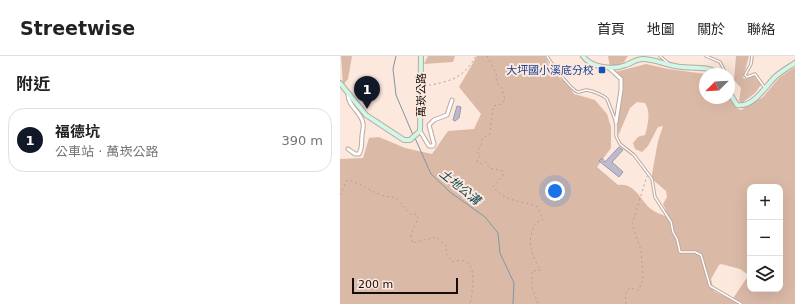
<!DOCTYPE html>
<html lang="zh-TW">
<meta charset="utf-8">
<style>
:root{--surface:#fff;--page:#f2f2f2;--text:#222;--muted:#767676;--line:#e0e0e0;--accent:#111827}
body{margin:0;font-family:"DejaVu Sans","Noto Sans TC",sans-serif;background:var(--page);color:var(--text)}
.controls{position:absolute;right:12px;bottom:12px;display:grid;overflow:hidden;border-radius:8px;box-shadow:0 4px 16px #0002}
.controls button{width:36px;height:36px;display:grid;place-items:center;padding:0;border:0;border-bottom:1px solid var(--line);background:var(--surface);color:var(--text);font:20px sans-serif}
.compass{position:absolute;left:359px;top:12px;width:36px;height:36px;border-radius:50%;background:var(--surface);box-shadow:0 4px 16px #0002;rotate:246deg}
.scale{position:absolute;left:12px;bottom:10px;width:106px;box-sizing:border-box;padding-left:4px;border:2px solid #140d0a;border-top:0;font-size:11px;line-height:14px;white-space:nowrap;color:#140d0a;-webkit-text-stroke:3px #fce8dd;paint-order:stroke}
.you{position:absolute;left:215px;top:135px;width:14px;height:14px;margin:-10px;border:3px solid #fff;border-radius:50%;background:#1a73e8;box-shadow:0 0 0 6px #1a73e833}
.badge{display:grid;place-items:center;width:26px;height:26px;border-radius:50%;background:var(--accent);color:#fff;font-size:13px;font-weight:700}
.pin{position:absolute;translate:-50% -33px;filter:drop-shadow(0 1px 2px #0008)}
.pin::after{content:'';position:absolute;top:21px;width:14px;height:12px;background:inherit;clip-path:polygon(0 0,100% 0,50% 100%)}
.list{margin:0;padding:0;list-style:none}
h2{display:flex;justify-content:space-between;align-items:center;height:52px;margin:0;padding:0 16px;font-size:17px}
h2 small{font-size:13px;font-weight:400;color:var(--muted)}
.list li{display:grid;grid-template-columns:26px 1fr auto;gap:12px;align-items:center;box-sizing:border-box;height:64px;margin:0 8px 8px;padding:0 8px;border:1px solid var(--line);border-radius:16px}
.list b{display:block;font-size:15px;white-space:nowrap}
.list p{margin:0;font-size:13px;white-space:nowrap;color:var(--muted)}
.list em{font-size:13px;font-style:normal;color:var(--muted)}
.icon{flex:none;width:22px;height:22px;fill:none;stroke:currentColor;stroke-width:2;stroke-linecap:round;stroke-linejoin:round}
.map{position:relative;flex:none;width:455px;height:248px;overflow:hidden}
header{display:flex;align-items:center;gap:24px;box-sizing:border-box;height:56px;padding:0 20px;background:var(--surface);border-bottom:1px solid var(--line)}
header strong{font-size:19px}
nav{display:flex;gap:22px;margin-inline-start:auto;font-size:14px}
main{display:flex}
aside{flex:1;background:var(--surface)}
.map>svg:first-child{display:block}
.green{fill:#dbb9a7;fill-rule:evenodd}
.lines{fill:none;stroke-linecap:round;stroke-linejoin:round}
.stream{stroke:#7e97a3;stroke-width:1}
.building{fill:#bdbacd;stroke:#9a98aa}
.lane-casing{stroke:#bca89f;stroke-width:3.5}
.street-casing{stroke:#bca89f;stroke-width:5}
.secondary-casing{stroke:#bca89f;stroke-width:6}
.path{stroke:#b0a098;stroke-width:1;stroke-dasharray:2 3;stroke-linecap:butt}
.lane{stroke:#fff;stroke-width:1.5}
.street{stroke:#fff;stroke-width:3}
.secondary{stroke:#cef8e7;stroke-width:4}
.transit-dot{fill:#1a4fb4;stroke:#fce8dd;stroke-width:1.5}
.labels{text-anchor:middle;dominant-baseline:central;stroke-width:4;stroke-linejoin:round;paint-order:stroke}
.transit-label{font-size:11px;fill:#164399;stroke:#fce8dd;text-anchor:end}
.street-label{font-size:11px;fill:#140d0a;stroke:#fce8dd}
.water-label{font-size:12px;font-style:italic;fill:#073f51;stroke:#fce8dd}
</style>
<header>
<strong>Streetwise</strong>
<nav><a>首頁</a><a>地圖</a><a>關於</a><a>聯絡</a></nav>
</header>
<main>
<aside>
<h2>附近<small></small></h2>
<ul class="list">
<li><span class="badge">1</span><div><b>福德坑</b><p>公車站 · 萬崁公路</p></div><em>390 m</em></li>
</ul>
</aside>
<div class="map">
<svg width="455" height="248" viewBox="0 0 455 248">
<rect width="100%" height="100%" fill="#fce8dd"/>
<!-- green -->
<g class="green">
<polygon points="1,0 12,0 8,23 3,29"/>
<polygon points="88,0 115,0 113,6 84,8"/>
<path d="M137 0H205L211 14 229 30 234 38 255 44 267 58 271 71V92L257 111 278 129C295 126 300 144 311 153 314 156 321 158 325 160L326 154 323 148 327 141 326 135 312 123V118L318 85 323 70 318 71 308 90 302 96 295 93 293 87 298 81 305 79C308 69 311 56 305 47L297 46 290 52 278 80V65L283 27 281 22 275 16 306 8 328 13 366 18 365 42H389V40L396 52 401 54 423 41 439 22 455 11V248H0V103L23 102 29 82 39 81 65 92 92 98 108 75 134 73 141 58 119 31ZM410 131H440V233H410ZM381 208 400 213 407 218 408 220 392 244 374 235 371 223 379 209Z"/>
<polygon points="268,0 288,0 284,6 270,11"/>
<polygon points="396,0 409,0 403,22 406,23 414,20 421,29 415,37 402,47 399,45 401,32 394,24"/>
</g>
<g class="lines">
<!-- stream -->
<g class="stream">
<polyline points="56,0 53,13 56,39 73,79"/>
<polyline points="75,82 91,118 110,136 145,161 158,177 160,197 174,227 173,248"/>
</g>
</g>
<!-- building -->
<g class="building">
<polygon points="117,50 121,51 119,62 115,65 113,64"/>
<polygon points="279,91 283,94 272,106 283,116 279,121 259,105 262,102 265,106"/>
</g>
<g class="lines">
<defs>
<g id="lane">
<path d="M207 0C210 6 232 35 238 36 241 36 244 34 247 34 253 35 263 39 267 43L276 66V80L280 88 294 99 312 123 315 141 331 166 333 176 337 183 340 196H355L361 199 370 230 401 248"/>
<polyline points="320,0 328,7"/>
<polyline points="366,0 380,6 386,18"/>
<polyline points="412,0 411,8 405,19 407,21 415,18 425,32"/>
<polyline points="389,24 392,32 389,35"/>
</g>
<g id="street">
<polyline points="269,12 281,23 281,34 276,66"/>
<polyline points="80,75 89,90 93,90 94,88 89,69 94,64 107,59 112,44"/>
<path d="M8 93 15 98H19C23 91 21 87 22 80 22 76 24 71 23 67 21 56 8 50 8 39"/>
</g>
<g id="secondary">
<path d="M243 0C251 12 273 14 286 9 292 7 296 3 303 3 315 3 328 10 342 11 352 12 371 10 378 18"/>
<polyline points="0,27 26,59 64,84 70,84 80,75 81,0"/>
<path d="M389 36 397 49C414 52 426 29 436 20 442 15 449 11 455 7"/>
</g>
</defs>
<!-- lane casing -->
<use href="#lane" class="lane-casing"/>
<!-- street casing -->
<use href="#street" class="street-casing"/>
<!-- secondary casing -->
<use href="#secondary" class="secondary-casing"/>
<!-- path -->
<g class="path">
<path d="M147 0 156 17 157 27 162 32 165 44 162 48 153 50 150 78 142 83 141 90 137 95 140 99 137 105 141 108 146 106 149 112 163 115V120L153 131C169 148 179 143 198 151L203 164 196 166C187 183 189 197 201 214L192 215V231L198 248"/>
<path d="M84 30C109 26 123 23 136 0"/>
<path d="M0 139 7 124C24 127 36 142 55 141L71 159 76 158 78 162 71 179 72 187 96 181 107 190 106 197 112 206C140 197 133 232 130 248"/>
<polyline points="0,235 0,236"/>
<polyline points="286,248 285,239 289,232 299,234 303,222 301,194 292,168 307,120"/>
</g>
<!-- lane -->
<use href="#lane" class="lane"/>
<!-- street -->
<use href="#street" class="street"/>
<!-- secondary -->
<use href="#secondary" class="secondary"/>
</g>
<!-- markers -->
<rect class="transit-dot" x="258" y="10" width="8" height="8" rx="2"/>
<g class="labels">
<!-- transit labels -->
<g class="transit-label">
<text x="254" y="14">大坪國小溪底分校</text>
</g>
<!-- street labels -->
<g class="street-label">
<text transform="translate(81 39) rotate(-90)">萬崁公路</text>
</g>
<!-- water labels -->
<g class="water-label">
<text transform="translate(120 131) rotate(39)">土地公溝</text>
</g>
</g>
</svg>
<div class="controls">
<button>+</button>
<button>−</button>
<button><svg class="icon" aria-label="layers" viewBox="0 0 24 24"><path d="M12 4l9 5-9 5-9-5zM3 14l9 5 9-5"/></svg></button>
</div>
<svg class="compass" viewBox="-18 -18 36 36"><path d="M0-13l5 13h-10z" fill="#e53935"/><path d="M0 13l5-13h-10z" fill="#767676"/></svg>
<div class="scale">200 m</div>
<div class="you"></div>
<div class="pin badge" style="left:27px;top:53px">1</div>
</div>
</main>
